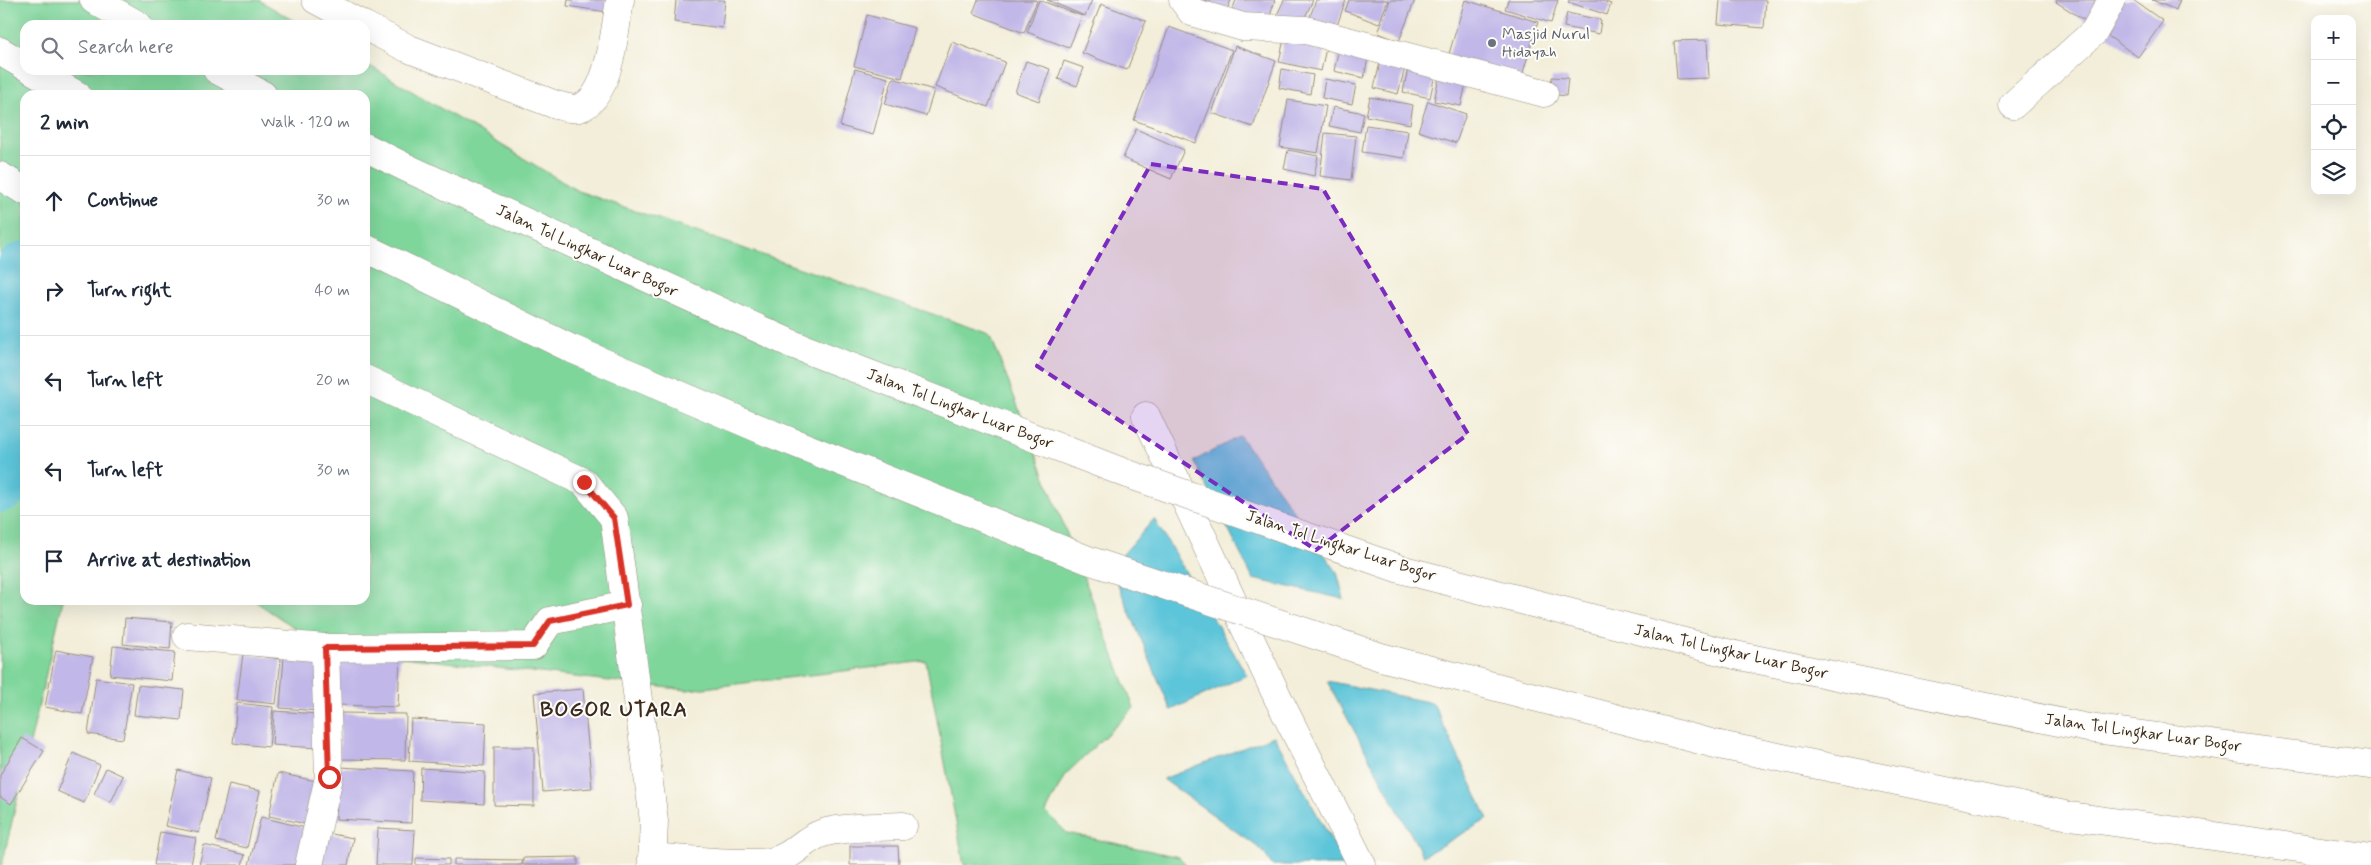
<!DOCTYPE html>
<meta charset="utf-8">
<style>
:root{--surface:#fff;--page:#f2f2f3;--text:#1f2937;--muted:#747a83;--line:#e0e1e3}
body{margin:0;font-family:Mynerve,sans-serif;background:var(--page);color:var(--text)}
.controls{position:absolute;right:15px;top:15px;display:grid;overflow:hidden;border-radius:10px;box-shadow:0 5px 20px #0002}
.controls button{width:45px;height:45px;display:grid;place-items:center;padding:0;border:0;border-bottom:1px solid var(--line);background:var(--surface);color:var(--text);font:25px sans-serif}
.stop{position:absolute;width:15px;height:15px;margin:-11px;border:4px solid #d93025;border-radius:50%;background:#fff}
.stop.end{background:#d93025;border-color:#fff;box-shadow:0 1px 5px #0008}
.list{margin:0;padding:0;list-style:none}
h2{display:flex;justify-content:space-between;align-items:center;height:65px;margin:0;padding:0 20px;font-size:21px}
h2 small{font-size:16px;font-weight:400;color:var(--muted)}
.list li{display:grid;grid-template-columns:32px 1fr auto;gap:15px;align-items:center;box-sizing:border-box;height:90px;padding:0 20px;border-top:1px solid var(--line)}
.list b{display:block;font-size:19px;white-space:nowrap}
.list em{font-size:16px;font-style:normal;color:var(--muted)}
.icon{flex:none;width:28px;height:28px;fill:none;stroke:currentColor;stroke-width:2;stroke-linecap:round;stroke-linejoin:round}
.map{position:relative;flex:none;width:2371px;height:865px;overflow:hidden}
.search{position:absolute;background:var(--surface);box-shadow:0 5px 20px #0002;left:20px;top:20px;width:350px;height:55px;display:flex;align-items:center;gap:12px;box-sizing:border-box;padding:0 18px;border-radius:15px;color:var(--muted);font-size:19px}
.panel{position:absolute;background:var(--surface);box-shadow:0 5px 20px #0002;left:20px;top:90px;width:350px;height:515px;border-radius:15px}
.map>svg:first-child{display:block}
.green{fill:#7fd69b;stroke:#5d805c}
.water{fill:#5dc5d9;stroke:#4c787c}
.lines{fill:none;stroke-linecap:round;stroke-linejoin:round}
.river{stroke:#5dc5d9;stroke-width:61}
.building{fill:#c1b7e8}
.minor-casing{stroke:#978c7c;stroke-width:29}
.highway-casing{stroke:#978c7c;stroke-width:29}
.minor{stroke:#fff;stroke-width:28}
.highway{stroke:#fff;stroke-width:28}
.highway-bridge-casing{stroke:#978c7c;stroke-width:29;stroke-linecap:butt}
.highway-bridge{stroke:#fff;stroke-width:28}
.route{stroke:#d93025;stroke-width:6}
.marked{fill:#7b2cbf;fill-opacity:0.2;stroke:#7b2cbf;stroke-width:4;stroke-dasharray:10 6;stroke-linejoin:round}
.worship-dot{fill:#6b7280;stroke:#fdfcf7;stroke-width:2}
.labels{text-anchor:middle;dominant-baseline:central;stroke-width:4;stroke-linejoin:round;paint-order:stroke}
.worship-label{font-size:16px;fill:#5b616d;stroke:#fdfcf7;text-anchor:start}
.street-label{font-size:16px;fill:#3b2a1e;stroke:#fdfcf7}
.district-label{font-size:21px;font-weight:bold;letter-spacing:1px;fill:#3b2a1e;stroke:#fdfcf7}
</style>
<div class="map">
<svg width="2371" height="865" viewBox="0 0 2371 865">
<rect width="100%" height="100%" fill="#fdfcf7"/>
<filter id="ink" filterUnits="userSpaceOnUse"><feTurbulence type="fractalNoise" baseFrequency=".02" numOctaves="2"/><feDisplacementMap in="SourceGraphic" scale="10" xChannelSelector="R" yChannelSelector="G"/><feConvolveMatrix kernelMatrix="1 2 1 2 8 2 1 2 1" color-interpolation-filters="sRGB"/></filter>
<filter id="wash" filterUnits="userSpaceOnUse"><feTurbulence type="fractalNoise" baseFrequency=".0096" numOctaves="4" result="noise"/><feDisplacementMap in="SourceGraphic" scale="20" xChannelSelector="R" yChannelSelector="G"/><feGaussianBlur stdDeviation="1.12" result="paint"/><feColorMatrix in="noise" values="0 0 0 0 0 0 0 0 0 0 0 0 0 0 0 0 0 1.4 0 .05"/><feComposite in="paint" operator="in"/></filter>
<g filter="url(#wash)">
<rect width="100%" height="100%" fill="#f3eed9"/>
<!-- green -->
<polygon class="green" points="0,0 259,0 301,25 25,25 25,70 365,70 365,63 578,191 990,334 1134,708 1065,775 1046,812 1067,833 1179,857 1187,865 964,865 926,661 687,690 325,648 253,600 365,600 365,95 25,95 25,600 63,600 2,865 0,865"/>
<!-- water -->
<g class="water">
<polygon points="1240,436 1337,572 1344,599 1253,579 1194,461"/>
<polygon points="1154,519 1247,675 1171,710 1111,568"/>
<polygon points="1327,681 1433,703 1488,819 1423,856"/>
<polygon points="1274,736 1345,865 1272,865 1262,850 1163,779"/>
</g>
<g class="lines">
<!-- river -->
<polyline class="river" points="0,482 25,272"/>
</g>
<g id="blocks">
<!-- building -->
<g class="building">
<polygon points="568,0 609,0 607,12 567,6"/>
<polygon points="676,0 725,0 722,28 674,22"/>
<polygon points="978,0 1035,0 1037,1 1024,33 973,13"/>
<polygon points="1039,0 1082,16 1069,48 1027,32"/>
<polygon points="1047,0 1092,0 1085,16"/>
<polygon points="1197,0 1231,0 1224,17"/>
<polygon points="1236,0 1275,0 1268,22 1232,11"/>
<polygon points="1284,0 1313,0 1300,28 1276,17"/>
<polygon points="1316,0 1346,0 1335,31 1308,22"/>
<polygon points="1349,0 1388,0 1379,24 1345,11"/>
<polygon points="1390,0 1415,0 1399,41 1378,33"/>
<polygon points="1465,0 1538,22 1519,86 1446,64"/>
<polygon points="1508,0 1558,0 1551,23 1505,9"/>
<polygon points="1569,0 1600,0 1611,4 1607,15 1568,2"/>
<polygon points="1720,0 1766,0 1764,28 1718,24"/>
<polygon points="2057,0 2108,0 2092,25 2056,2"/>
<polygon points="2118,0 2133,0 2163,21 2138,57 2098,29"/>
<polygon points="2152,0 2180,0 2176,10"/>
<polygon points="1101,4 1146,21 1127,70 1082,53"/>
<polygon points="1567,13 1601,20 1599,34 1564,27"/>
<polygon points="867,15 915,28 902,78 854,66"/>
<polygon points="1169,27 1232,50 1196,143 1134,120"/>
<polygon points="1286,30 1328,39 1321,71 1279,62"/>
<polygon points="1707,40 1709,78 1677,79 1674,41"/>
<polygon points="952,42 1005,62 988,107 935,87"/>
<polygon points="1235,46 1276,61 1253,127 1212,113"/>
<polygon points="1338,52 1368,58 1364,78 1334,71"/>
<polygon points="1382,54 1407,60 1398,94 1374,88"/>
<polygon points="1410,59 1437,65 1430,98 1403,92"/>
<polygon points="1026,61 1050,69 1039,101 1015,92"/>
<polygon points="1064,61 1084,68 1077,86 1058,79"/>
<polygon points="1441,67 1468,74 1461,106 1434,101"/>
<polygon points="855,69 888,78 873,135 840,126"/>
<polygon points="1282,69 1313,75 1310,94 1279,88"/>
<polygon points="1552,77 1568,78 1566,96 1550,94"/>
<polygon points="893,78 934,90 926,116 885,104"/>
<polygon points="1325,79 1356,85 1352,104 1322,98"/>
<polygon points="1370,97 1413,105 1410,124 1366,116"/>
<polygon points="1288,100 1326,106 1318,153 1280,147"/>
<polygon points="1428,101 1466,114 1456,143 1418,131"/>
<polygon points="1333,107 1364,113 1360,132 1329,126"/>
<polygon points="1366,125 1408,131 1404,158 1362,152"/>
<polygon points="1136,129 1184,150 1171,179 1123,158"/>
<polygon points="1325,133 1356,136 1351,180 1320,176"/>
<polygon points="1288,150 1318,156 1314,176 1284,169"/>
<polygon points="125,618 172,622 170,649 123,644"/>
<polygon points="113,646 175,652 172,681 110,675"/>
<polygon points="56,650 93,657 82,714 45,707"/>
<polygon points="338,652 400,654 398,707 337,705"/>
<polygon points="243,654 281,659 276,704 237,700"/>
<polygon points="284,657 323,661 319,711 280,708"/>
<polygon points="96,678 132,683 123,739 88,734"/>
<polygon points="138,685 184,690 181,720 134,715"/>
<polygon points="583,689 592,788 543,792 534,693"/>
<polygon points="237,703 273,707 269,747 233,743"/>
<polygon points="274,711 319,714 317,748 272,745"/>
<polygon points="341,713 406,714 405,760 339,759"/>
<polygon points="411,719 486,723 484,766 409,761"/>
<polygon points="22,738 44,751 11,804 0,797 0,775"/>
<polygon points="494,747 534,747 534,806 494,805"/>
<polygon points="73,753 100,765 84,803 57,791"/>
<polygon points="339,767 413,771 411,823 336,819"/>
<polygon points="106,768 123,776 111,802 94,794"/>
<polygon points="421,768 485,772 484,804 420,800"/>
<polygon points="178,770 211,778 199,833 165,826"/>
<polygon points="278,773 325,783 315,826 269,816"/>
<polygon points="229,784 260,791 247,848 216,841"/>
<polygon points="261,817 314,830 305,865 249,865"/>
<polygon points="378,828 415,830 413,865 376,865"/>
<polygon points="160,832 196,838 191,865 154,865"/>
<polygon points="321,832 353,838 348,865 314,865"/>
<polygon points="204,845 245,855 242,865 199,865"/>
<polygon points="850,846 898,846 899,865 850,865"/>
<polygon points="578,857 578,865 523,865 523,858"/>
<polygon points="416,858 449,859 449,865 416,865"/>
<polygon points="454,859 522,860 522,865 454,865"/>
</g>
</g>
</g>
<g filter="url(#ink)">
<use href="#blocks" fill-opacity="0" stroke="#978c7c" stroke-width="1"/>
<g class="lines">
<defs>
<g id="minor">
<polyline points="316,0 363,25"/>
<polyline points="1183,0 1192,12 1243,27 1306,30 1544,93"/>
<path d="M365 26 407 48 556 105C562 106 573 110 579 108 610 99 615 27 620 0"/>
<polyline points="2013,105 2094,32 2112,0"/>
<polyline points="0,176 25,191"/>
<polyline points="365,379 584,482 614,518 654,821 652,865"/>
<polyline points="1146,416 1278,698 1362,865"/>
<polyline points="187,636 325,648 533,646 550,621 627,605"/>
<path d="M652 857C687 860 736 865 770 862 795 857 801 840 823 833 841 827 883 827 903 826"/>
<polyline points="309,865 329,777 325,648"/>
</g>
<g id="highway">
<polyline points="94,0 138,25"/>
<polyline points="0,51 25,66"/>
<polyline points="32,70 77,95"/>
<polyline points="217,70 263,95"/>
<polyline points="365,147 407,168 792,344"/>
<polyline points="365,248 572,349 772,434"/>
<polyline points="1735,655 2088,728 2371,765"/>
<polyline points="1719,745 2070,816 2371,858"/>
</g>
</defs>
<!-- minor casing -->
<use href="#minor" class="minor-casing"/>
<!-- highway casing -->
<use href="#highway" class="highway-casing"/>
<!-- minor -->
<use href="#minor" class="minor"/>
<!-- highway -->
<use href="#highway" class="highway"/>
<defs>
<g id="highway-bridge">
<polyline points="792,344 1125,473 1400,569 1735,655"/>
<polyline points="772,434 1088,560 1381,657 1719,745"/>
</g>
</defs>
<!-- highway-bridge casing -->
<use href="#highway-bridge" class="highway-bridge-casing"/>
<!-- highway-bridge -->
<use href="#highway-bridge" class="highway-bridge"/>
</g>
</g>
<g class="lines" filter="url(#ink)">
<!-- route -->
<polyline class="route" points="329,777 325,648 533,646 550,621 627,605 614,518 584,482"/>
</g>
<!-- marked area -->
<path class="marked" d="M1151 164 1323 189 1468 434 1316 550 1037 366Z"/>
<!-- markers -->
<circle class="worship-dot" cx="1492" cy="43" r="5"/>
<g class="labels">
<!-- worship labels -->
<g class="worship-label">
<text x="1502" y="34">Masjid Nurul<tspan x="1502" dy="18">Hidayah</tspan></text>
</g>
<!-- street labels -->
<g class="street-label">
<text transform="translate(587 251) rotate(25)">Jalan Tol Lingkar Luar Bogor</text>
<text transform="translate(960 409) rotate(21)">Jalan Tol Lingkar Luar Bogor</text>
<text transform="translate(1341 546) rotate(18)">Jalan Tol Lingkar Luar Bogor</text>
<text transform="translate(1731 652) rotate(13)">Jalan Tol Lingkar Luar Bogor</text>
<text transform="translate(2143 733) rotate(8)">Jalan Tol Lingkar Luar Bogor</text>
</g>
<!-- district labels -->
<g class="district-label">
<text x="614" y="710">BOGOR UTARA</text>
</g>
</g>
</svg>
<div class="controls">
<button>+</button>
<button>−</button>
<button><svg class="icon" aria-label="locate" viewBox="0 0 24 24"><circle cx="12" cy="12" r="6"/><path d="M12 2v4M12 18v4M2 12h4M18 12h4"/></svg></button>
<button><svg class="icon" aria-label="layers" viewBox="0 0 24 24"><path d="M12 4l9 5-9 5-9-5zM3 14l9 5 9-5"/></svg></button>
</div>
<div class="stop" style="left:329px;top:777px"></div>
<div class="stop end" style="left:584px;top:482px"></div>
<div class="search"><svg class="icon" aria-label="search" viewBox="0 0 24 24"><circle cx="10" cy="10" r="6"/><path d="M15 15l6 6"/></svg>Search here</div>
<section class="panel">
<h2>2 min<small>Walk · 120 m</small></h2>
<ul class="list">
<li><svg class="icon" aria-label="ahead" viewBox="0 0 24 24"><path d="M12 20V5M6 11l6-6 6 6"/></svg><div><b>Continue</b></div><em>30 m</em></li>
<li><svg class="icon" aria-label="right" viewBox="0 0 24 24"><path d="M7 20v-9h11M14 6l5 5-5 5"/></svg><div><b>Turn right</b></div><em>40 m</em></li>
<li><svg class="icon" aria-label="left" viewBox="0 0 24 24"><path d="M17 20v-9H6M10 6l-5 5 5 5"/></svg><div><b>Turn left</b></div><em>20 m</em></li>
<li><svg class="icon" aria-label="left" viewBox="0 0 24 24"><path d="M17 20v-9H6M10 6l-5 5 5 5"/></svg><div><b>Turn left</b></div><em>30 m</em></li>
<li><svg class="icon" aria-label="arrive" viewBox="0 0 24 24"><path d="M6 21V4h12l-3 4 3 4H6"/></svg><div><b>Arrive at destination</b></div></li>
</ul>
</section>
</div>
